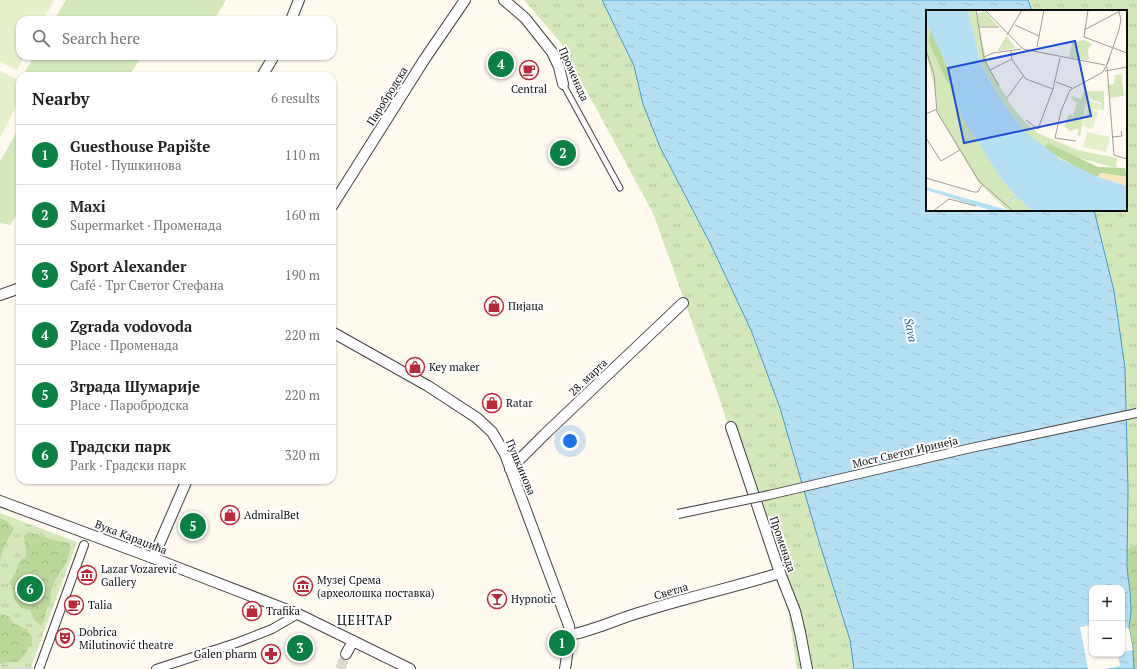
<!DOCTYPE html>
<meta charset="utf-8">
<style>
:root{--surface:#fff;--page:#f2f2f2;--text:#222;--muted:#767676;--line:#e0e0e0;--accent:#0b8043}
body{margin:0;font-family:"PT Serif",serif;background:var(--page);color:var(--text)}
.controls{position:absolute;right:12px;bottom:12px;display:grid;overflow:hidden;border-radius:8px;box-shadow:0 1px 3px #0004}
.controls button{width:36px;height:36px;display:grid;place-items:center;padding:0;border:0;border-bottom:1px solid var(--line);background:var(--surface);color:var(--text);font:20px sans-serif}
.you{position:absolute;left:570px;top:441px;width:14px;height:14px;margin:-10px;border:3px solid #fff;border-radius:50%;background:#1a73e8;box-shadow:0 0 0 6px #1a73e833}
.badge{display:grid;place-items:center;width:26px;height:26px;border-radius:50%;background:var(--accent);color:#fff;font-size:13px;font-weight:700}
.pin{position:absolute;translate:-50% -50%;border:2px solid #fff;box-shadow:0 1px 4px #0006}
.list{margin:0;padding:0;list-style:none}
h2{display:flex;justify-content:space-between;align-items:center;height:52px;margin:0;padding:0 16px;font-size:17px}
h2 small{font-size:13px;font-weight:400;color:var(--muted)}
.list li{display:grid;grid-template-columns:26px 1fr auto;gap:12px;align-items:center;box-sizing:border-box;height:60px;padding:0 16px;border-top:1px solid var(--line)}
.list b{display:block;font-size:15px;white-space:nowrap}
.list p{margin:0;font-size:13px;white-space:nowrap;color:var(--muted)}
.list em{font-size:13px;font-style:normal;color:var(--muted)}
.icon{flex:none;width:22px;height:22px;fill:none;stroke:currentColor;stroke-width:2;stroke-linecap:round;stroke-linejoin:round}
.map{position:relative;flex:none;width:1137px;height:669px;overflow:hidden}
.search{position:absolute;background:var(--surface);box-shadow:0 1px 3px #0004;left:16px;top:16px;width:320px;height:44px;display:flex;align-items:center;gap:10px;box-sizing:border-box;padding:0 14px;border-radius:12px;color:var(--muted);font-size:15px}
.panel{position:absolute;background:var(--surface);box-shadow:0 1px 3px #0004;left:16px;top:72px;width:320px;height:412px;border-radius:12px}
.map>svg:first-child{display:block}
.grass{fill:url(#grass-tufts)}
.forest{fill:url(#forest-crowns)}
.garden{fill:#d4e8b9}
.pitch{fill:#e5efcb}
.plaza{fill:url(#plaza-grid)}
.water{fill:url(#water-ripples);stroke:#3e99c9;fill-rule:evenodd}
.pier{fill:#fefaef}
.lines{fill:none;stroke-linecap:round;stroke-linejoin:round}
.minor-tunnel{stroke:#dad7cd;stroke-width:10;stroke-dasharray:10 5;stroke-linecap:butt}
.service-casing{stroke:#414141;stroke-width:7}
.pedestrian-casing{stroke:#414141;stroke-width:10}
.minor-casing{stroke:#414141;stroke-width:12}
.service{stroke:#fff;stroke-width:5}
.pedestrian{stroke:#fff;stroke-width:8}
.minor{stroke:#fff;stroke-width:10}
.pedestrian-bridge-casing{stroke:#414141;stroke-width:10;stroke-linecap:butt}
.pedestrian-bridge{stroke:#fff;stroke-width:8}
.labels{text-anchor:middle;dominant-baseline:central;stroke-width:4;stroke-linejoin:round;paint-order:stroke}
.street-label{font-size:11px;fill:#0e0e0e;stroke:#fff}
.poi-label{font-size:11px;fill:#0e0e0e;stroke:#fff;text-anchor:start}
.water-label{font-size:12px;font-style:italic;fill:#1b6a9c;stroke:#fff}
.quarter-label{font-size:13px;letter-spacing:1px;fill:#0e0e0e;stroke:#fff}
.inset-road{fill:none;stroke:#9e9c95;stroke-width:1}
.view{fill:#1d4ed8;fill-opacity:0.15;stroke:#1d4ed8;stroke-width:2}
.inset-edge{fill:none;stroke:#0e0e0e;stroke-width:2}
</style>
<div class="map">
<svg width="1137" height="669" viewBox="0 0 1137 669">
<defs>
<pattern id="grass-tufts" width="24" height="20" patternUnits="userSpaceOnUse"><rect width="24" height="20" fill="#d4e8b9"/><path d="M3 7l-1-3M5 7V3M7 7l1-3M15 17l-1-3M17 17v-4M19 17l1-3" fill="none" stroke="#b5c69e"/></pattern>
<pattern id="forest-crowns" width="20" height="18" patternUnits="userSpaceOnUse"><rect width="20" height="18" fill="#b9d899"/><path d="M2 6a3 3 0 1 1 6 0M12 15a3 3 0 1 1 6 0" fill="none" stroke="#9eb883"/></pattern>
<pattern id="plaza-grid" width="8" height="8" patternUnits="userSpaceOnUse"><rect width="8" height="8" fill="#eee9de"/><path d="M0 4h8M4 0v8" fill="none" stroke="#cbc7bd"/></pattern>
<pattern id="water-ripples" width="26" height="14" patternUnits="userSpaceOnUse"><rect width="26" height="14" fill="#b5e0f4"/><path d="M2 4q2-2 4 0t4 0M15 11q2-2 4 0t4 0" fill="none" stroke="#9abfd0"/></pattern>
</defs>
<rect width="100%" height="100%" fill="#fefaef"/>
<!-- grass -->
<g class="grass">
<polygon points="524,0 602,0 602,1 634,66 643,104 660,147 711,245 751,330 780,408 850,640 854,669 797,669 788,609 754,510 746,482 719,397 653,213 560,42"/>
<polygon points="1028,0 1137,0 1137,545 1127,549 1128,490 1125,368 1114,291 1094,210 1126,210 1126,11 1032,11"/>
<polygon points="0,513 77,542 31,667 0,668"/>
</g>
<!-- forest -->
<g class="forest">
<path d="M0 518 6 521 14 529C8 539 1 551 0 562Z"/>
<polygon points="29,532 53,540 69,543 71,548 65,565 54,582 51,592 50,604 46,611 44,621 41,625 35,621 30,610 21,608 14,599 14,591 9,583 15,574 19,562 26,556 24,536"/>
<polygon points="1137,545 1137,669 1134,669 1133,650 1129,628 1131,611 1130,591 1128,577 1127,549"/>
<polygon points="0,614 8,616 13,623 26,629 32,636 32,643 22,658 17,662 8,662 0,664"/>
</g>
<!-- garden -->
<g class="garden">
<polygon points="66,0 226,0 214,20 54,20"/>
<polygon points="34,56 142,56 129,76 33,76 25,72"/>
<polygon points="20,126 20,210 10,225 0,223 0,159 1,160"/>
</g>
<!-- pitch -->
<g class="pitch">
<polygon points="0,0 54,0 43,20 20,20 20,56 24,56 17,70 0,62"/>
<polygon points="0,71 20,81 20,99 0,138"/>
</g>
<!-- plaza -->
<polygon class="plaza" points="31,667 37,669 0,669 0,668"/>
<!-- water -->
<path class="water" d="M602 0H1028L1032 11H927V210H1094L1114 291 1125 368 1128 490 1127 564 1128 577 1130 591 1131 611 1129 628 1133 650 1134 669H854L850 640 817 535 780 408 751 330 711 245 660 147 643 104 634 66ZM1092 588H1122V654H1092Z"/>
<!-- pier -->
<g class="pier">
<polygon points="1092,625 1092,654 1118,654 1120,666 1106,669 1088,669 1080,627"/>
<polygon points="1129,628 1133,650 1122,652 1122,629"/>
</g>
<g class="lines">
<!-- minor-tunnel -->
<polyline class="minor-tunnel" points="340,669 346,654"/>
<defs>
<polyline id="service" points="563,84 620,188"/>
<g id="pedestrian">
<polyline points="39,669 84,545"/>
<polyline points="156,669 239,642 272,629 298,614"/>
</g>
<g id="minor">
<polyline points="504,0 525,18 552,52 559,67 563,84"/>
<polyline points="291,20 299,0"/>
<polyline points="262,76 274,56"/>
<polyline points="332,206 424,60 465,0"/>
<polyline points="0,295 20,288"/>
<polyline points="332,332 428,386 477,418 492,432 505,454 569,626 570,635 565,669"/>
<polyline points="731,427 780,573 795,611 800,632 807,669"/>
<polyline points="510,469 545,434 683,303"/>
<polyline points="0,501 153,558 298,614 410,669"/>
<polyline points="153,558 187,480"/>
<path d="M570 635C596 630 619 618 645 611 689 597 735 587 780 573"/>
<polyline points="346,654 353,641"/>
</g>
</defs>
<!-- service casing -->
<use href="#service" class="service-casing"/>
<!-- pedestrian casing -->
<use href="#pedestrian" class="pedestrian-casing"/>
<!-- minor casing -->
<use href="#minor" class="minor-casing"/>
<!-- service -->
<use href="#service" class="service"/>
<!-- pedestrian -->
<use href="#pedestrian" class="pedestrian"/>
<!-- minor -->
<use href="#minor" class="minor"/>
<defs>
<polyline id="pedestrian-bridge" points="678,514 769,495 971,448 1137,413"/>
</defs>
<!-- pedestrian-bridge casing -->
<use href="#pedestrian-bridge" class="pedestrian-bridge-casing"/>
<!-- pedestrian-bridge -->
<use href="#pedestrian-bridge" class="pedestrian-bridge"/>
</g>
<!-- icons -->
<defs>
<symbol id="cafe-ring" viewBox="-11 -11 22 22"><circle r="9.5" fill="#fff" stroke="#b92a39" stroke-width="1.5"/><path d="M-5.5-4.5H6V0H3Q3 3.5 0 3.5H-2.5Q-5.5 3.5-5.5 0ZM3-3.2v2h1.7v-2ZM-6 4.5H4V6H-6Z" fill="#b92a39"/></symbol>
<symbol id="shop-ring" viewBox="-11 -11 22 22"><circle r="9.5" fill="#fff" stroke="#b92a39" stroke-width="1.5"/><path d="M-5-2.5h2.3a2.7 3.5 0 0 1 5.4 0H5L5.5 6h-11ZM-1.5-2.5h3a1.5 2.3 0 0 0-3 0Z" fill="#b92a39"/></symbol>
<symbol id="museum-ring" viewBox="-11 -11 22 22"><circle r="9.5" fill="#fff" stroke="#b92a39" stroke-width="1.5"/><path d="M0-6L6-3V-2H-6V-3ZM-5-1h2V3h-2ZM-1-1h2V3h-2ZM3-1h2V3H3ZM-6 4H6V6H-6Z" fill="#b92a39"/></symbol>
<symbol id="bar-ring" viewBox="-11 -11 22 22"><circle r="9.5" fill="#fff" stroke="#b92a39" stroke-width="1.5"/><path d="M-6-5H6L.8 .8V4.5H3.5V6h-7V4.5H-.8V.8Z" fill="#b92a39"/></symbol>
<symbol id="theatre-ring" viewBox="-11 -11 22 22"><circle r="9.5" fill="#fff" stroke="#b92a39" stroke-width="1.5"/><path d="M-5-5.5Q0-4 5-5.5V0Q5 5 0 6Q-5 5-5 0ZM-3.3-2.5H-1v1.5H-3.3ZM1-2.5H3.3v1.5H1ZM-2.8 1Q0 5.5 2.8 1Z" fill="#b92a39"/></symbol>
<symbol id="pharmacy-ring" viewBox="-11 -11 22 22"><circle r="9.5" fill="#fff" stroke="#b92a39" stroke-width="1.5"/><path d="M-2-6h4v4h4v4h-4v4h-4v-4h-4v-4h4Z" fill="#b92a39"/></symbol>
</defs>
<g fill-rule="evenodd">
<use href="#cafe-ring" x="518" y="59" width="22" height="22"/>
<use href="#shop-ring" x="483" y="295" width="22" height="22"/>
<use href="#shop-ring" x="404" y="356" width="22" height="22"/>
<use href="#shop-ring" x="481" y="392" width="22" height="22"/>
<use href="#shop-ring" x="219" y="504" width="22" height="22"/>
<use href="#museum-ring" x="76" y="564" width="22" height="22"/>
<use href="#museum-ring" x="292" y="575" width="22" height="22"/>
<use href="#bar-ring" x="486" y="588" width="22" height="22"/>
<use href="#cafe-ring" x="63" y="594" width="22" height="22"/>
<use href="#shop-ring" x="241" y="600" width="22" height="22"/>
<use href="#theatre-ring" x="54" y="627" width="22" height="22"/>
<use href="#pharmacy-ring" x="260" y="643" width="22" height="22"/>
</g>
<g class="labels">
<!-- street labels -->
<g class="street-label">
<text transform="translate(574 74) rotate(66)">Променада</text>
<text transform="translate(387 96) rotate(-58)">Паробродска</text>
<text transform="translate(588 377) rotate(-44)">28. марта</text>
<text transform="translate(905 452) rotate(-13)">Мост Светог Иринеја</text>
<text transform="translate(521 467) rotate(67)">Пушкинова</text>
<text transform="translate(131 537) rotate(21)">Вука Караџића</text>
<text transform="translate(783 544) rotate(71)">Променада</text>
<text transform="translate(671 591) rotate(-16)">Светла</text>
</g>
<!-- poi labels -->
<g class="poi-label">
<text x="529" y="89" text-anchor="middle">Central</text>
<text x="508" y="306">Пијаца</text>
<text x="429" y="367">Key maker</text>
<text x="506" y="403">Ratar</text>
<text x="244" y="515">AdmiralBet</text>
<text x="101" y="569">Lazar Vozarević<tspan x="101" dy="13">Gallery</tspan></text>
<text x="317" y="580">Музеј Срема<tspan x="317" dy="13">(археолошка поставка)</tspan></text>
<text x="511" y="599">Hypnotic</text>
<text x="88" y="605">Talia</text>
<text x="266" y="611">Trafika</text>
<text x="79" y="632">Dobrica<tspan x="79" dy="13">Milutinović theatre</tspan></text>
<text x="257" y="654" text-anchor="end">Galen pharm</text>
</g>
<!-- water labels -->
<g class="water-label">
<text transform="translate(911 330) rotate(79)">Sava</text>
</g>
<!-- quarter labels -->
<g class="quarter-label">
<text x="365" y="620">ЦЕНТАР</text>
</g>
</g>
<!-- overview -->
<g transform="translate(926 10)">
<rect width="201" height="201" fill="#fefaef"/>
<path d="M42 0H49L62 57 87 98 101 114 112 123 151 140 191 148 190 158 146 146 122 133 118 138 97 120 73 87 55 55ZM59 1 71 15V16H53L51 4ZM0 12 5 19 2 31 22 73 26 71 38 109 73 166 89 185 84 193 91 187 106 201H82L52 172 12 104 10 82 0 43ZM80 26 90 38 72 41V40ZM158 30 166 34 162 40 163 50 143 47 146 32ZM195 64 198 86 184 88 183 75 188 74 189 65Z" fill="#d4e8b9"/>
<path d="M5 19 24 63 26 71 22 74 2 31ZM122 133 172 157 199 158 201 167 175 163 172 167 159 162 120 140 118 138Z" fill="#b9d899"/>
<path d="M174 163 201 167V176L172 167Z" fill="#f9e8bd"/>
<path d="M158 81H178V100L174 99 176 93 161 88 154 126 151 125 153 119 144 121 138 116 143 104 147 105 151 93 145 88 146 86 155 89Z" fill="#d4e8b9"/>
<path d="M162 90 175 94 173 101 160 97ZM161 98 172 102 167 119 156 116ZM161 122 184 127 180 142 157 137Z" fill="#e5efcb"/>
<path d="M0 0H42L55 55 73 87 97 120 134 149 172 167 201 176V201H106L91 187 82 193 89 185 73 166 38 110 30 92 21 55 0 12ZM0 177 78 199 79 201H67L0 180Z" fill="#b5e0f4"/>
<path class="inset-road" d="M50 0 58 49 73 76M59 0 97 39 179 55M162 0 158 27 201 43M89 15 113 26M53 17H73M158 20 196 0M81 25 96 0M111 37 118 0M0 40 8 65 11 102 53 171 87 201M85 40 86 50 100 69 127 79M58 47 67 43 95 39M180 57 193 20 195 9 193 2M181 57 188 145 201 149M64 60 86 49M179 61 201 57M130 72 146 78M81 88 97 66M0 104 11 99M100 110 112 119 127 79 134 48M186 127 196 126 195 121M0 128 15 151 34 140M150 131 129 128 135 101 144 80 177 62 184 48M0 168 48 182H52L56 175M7 201 23 189 50 196"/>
<path class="view" d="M149 31 165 106 38 133 22 58Z"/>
<rect width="201" height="201" class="inset-edge"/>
</g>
</svg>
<div class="controls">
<button>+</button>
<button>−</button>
</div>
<div class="you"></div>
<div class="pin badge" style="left:562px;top:643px">1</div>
<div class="pin badge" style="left:563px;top:153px">2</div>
<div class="pin badge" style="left:300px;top:648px">3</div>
<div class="pin badge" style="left:501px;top:64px">4</div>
<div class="pin badge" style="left:193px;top:526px">5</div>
<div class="pin badge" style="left:30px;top:589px">6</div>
<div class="search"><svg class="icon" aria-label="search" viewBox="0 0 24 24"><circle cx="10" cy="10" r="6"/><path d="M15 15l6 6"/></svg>Search here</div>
<section class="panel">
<h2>Nearby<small>6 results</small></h2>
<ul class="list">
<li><span class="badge">1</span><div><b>Guesthouse Papište</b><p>Hotel · Пушкинова</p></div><em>110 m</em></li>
<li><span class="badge">2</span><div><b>Maxi</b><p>Supermarket · Променада</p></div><em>160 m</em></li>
<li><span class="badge">3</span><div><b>Sport Alexander</b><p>Café · Трг Светог Стефана</p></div><em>190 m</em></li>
<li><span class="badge">4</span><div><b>Zgrada vodovoda</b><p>Place · Променада</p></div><em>220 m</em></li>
<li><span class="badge">5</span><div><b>Зграда Шумарије</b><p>Place · Паробродска</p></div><em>220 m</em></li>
<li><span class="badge">6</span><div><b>Градски парк</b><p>Park · Градски парк</p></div><em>320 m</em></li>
</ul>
</section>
</div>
